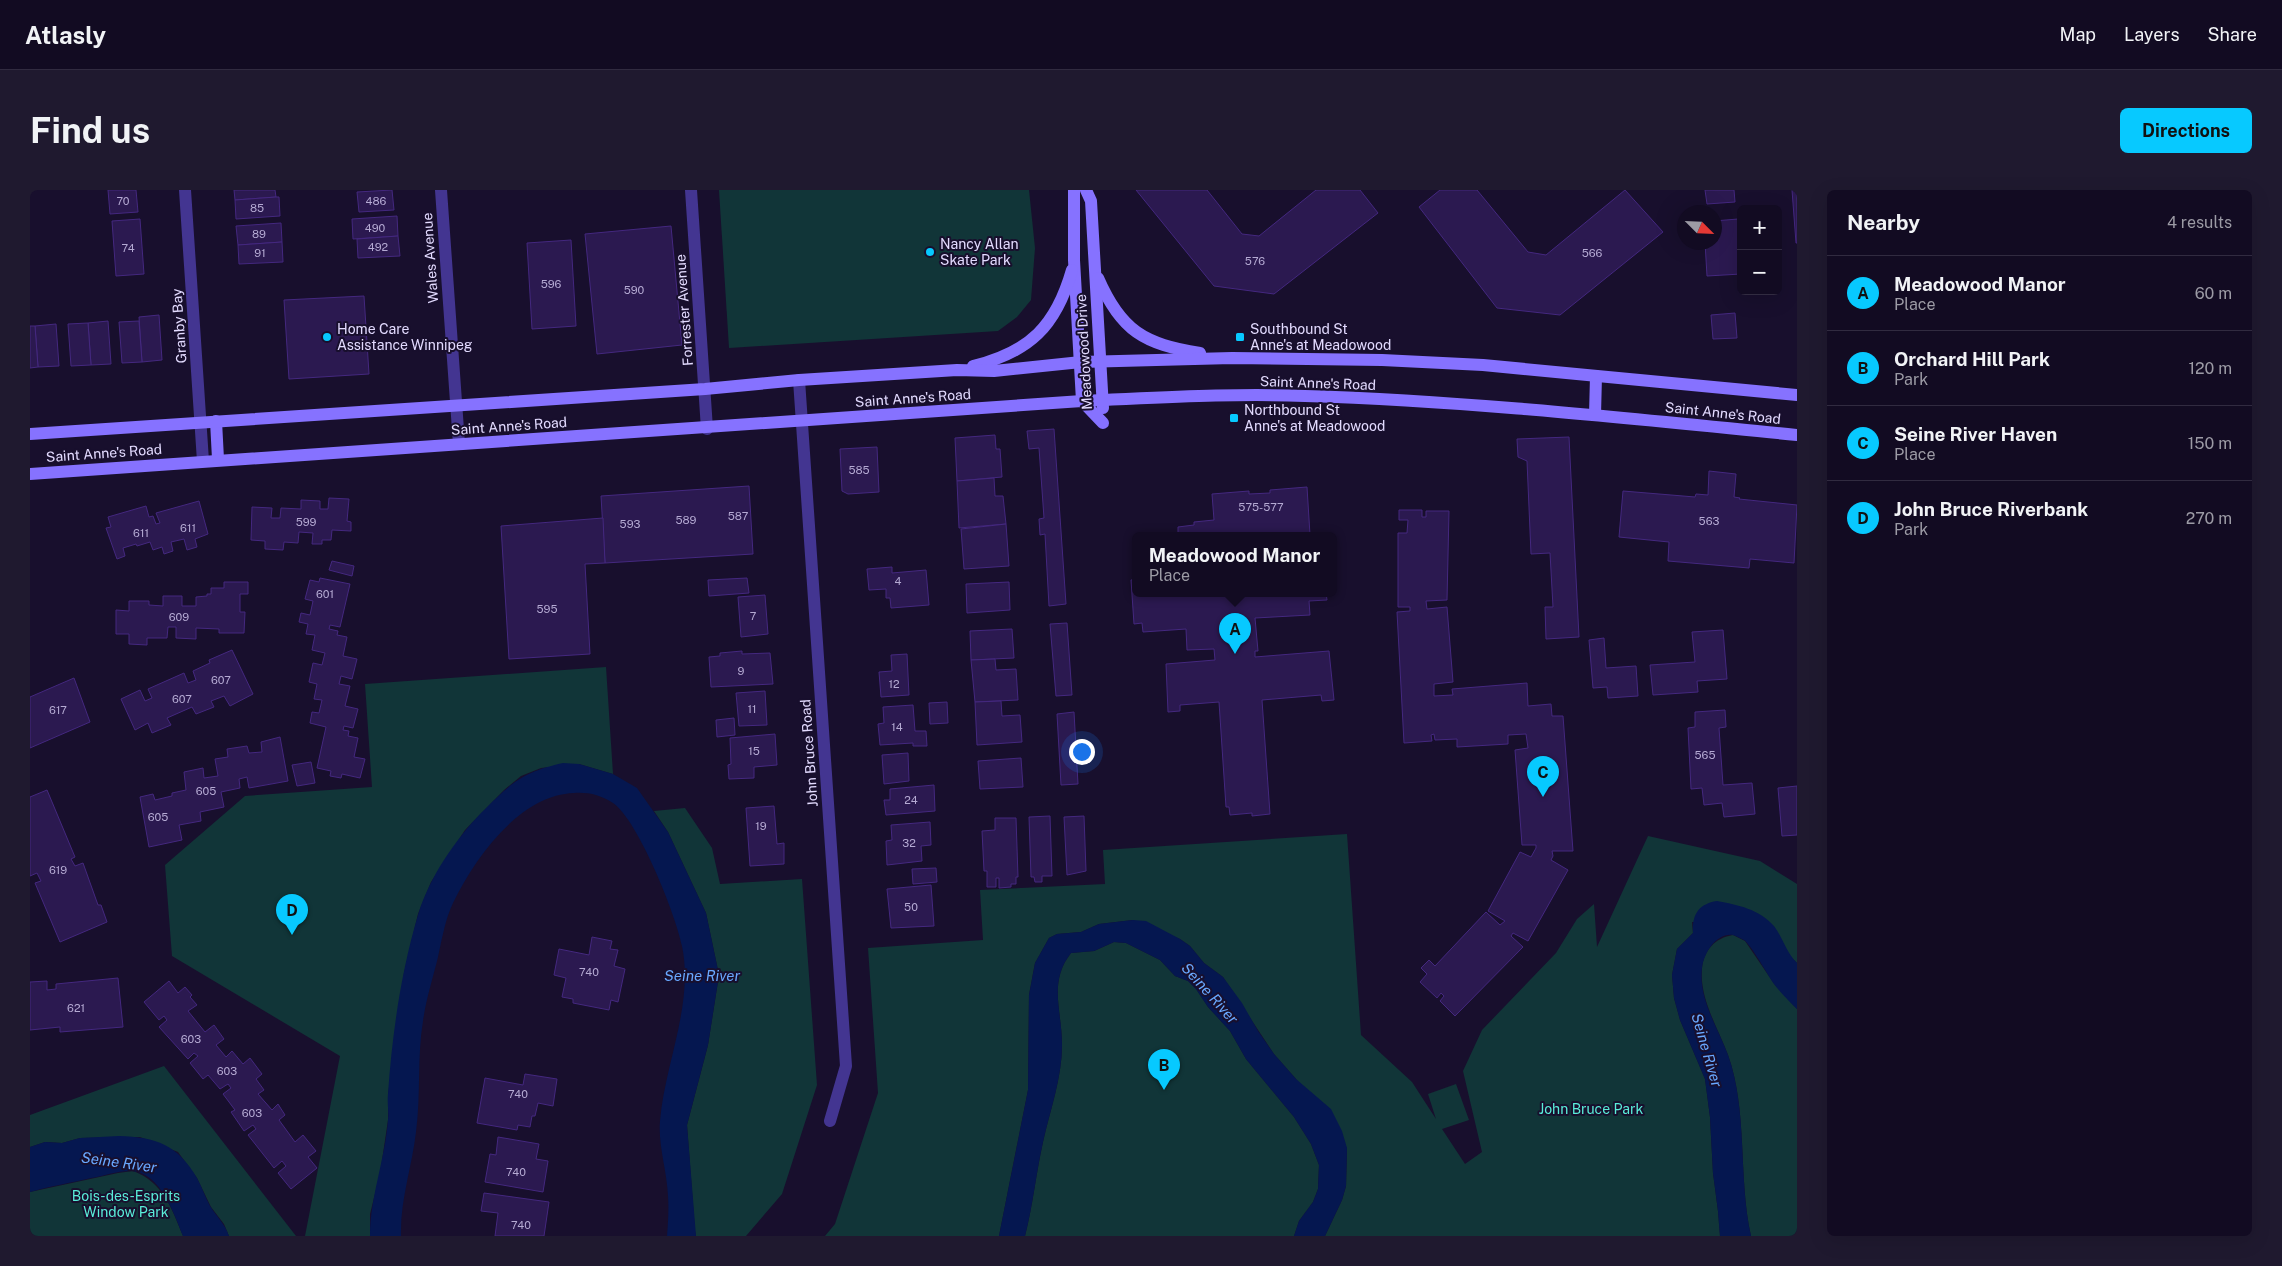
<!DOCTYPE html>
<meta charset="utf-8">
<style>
:root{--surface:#120b22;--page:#1f192f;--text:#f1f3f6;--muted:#9c9ba5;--line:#312b40;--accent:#07c9ff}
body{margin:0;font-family:"Public Sans",sans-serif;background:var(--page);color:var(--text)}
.controls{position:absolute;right:15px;top:15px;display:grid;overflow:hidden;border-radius:8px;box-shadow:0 5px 20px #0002}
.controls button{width:45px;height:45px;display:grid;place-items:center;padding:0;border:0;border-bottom:1px solid var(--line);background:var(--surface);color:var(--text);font:25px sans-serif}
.compass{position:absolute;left:1647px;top:15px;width:45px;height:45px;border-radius:50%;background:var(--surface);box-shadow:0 5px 20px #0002;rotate:114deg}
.you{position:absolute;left:1051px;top:561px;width:18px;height:18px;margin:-12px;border:4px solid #fff;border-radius:50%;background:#1a73e8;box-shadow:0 0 0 8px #1a73e833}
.badge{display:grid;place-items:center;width:32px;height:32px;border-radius:50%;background:var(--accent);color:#111;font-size:16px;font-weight:700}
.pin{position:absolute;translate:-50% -41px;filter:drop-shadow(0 1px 2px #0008)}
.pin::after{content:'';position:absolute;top:26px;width:18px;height:15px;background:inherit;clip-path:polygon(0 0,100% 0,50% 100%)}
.popup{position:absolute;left:1102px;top:342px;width:205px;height:65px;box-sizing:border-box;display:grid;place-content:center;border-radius:8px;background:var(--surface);filter:drop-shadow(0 1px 4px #0005);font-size:16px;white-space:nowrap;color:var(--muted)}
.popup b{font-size:19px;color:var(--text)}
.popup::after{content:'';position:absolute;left:50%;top:100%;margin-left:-10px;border:10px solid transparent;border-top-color:var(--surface)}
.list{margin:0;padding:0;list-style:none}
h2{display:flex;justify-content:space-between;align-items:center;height:65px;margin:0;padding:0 20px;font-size:21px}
h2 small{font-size:16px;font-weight:400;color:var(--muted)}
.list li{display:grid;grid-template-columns:32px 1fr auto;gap:15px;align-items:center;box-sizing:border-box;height:75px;padding:0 20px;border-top:1px solid var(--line)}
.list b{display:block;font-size:19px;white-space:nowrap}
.list p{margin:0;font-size:16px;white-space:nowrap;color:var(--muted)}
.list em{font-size:16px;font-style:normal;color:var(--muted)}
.map{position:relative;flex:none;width:1767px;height:1046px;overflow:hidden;border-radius:8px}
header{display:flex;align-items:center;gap:30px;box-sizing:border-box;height:70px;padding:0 25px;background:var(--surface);border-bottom:1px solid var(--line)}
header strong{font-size:24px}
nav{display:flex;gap:28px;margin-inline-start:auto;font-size:18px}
.intro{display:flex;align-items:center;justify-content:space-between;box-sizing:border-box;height:120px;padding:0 30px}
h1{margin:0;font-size:35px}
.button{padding:12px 22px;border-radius:8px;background:var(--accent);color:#111;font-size:18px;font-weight:700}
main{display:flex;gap:30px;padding:0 30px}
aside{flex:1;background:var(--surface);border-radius:8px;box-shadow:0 5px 20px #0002}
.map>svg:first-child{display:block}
.green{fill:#113538}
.water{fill:#051750}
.building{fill:#2b1950;stroke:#44287f}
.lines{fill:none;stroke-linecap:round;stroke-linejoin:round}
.street{stroke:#433591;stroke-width:12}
.secondary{stroke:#8672ff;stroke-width:12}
.poi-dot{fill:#07c9ff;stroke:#180f2d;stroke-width:2}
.labels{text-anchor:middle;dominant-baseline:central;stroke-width:4;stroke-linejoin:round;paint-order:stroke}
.number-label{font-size:11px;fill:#b5aad3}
.poi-label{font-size:14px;fill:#e3dbff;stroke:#180f2d;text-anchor:start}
.street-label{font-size:14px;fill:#e3dbff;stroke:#180f2d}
.park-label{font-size:14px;fill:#5aedd9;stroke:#180f2d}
.water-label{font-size:15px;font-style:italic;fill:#69a8ff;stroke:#180f2d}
</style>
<header>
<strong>Atlasly</strong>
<nav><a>Map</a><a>Layers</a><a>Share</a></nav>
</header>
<div class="intro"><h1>Find us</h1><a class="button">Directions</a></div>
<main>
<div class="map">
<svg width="1767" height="1046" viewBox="0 0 1767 1046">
<rect width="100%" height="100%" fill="#180f2d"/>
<!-- green -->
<g class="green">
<polygon points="689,0 999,0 1005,58 1001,110 987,127 968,141 699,158"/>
<polygon points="576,477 583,584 549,574 511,578 491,586 474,600 435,640 401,692 388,724 374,783 358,905 358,930 350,984 340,1024 340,1046 275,1046 310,866 142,766 135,675 215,606 342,597 335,494"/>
<polygon points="655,618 682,658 690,694 772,689 787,895 752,1004 716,1046 666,1046 665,1041 657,935 678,855 689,785 676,723 638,642 624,621"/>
<polygon points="1317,644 1331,845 1382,892 1406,929 1398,904 1426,894 1439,930 1412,939 1435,974 1452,962 1433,881 1452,840 1526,763 1547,729 1564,714 1567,757 1618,646 1730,671 1767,694 1767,773 1759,765 1744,737 1662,732 1663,743 1647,759 1642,785 1644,808 1650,830 1675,889 1680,927 1683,983 1688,1021 1690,1046 1295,1046 1312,1010 1316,996 1317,958 1266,889 1244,864 1193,787 1174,773 1160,756 1150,749 1103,730 1069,734 1051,742 1027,744 1019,748 1005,773 999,805 998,900 969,1046 795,1046 805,1034 848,903 838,758 953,750 950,700 1075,694 1073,660"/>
<path d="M1703 745 1715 751 1745 795 1767 819V1046H1721C1708 988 1718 921 1698 865 1688 838 1669 808 1672 778 1674 760 1685 748 1703 745Z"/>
<path d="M1084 752 1096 753 1130 770 1145 786 1158 791 1166 799 1178 817 1200 841 1216 869 1264 927 1281 954 1289 975 1288 999 1283 1012 1269 1031 1264 1046H995C1003 1015 1006 983 1013 952 1020 920 1032 888 1032 855 1032 821 1018 792 1041 763L1064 761Z"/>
<polygon points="134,876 266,1046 199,1046 194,1034 181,1017 167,988 148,962 110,947 50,948 32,953 15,952 0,957 0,925"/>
<path d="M103 981C133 992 142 1019 153 1046H0V1002L88 983Z"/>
</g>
<!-- water -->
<g class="water">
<path d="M533 573 549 574 583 584 607 598 638 642 676 723 689 785 678 855 657 935 666 1046H637C638 1033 639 1019 638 1006 637 980 628 956 630 931 635 873 664 814 652 756 646 725 608 630 583 613 571 605 558 602 544 603 489 605 445 668 423 713 415 730 412 749 408 767 403 788 396 809 393 831 387 867 391 905 386 942 382 977 370 1010 371 1046H340C340 1007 355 970 358 930 359 922 357 913 358 904 362 845 371 782 388 725 399 688 425 650 451 623 480 594 492 582 533 573Z"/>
<path d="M1687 711C1708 715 1729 719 1744 736 1753 748 1756 762 1767 773V819C1759 811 1751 803 1744 794 1737 784 1722 756 1714 750 1712 749 1706 746 1703 745 1686 743 1674 763 1672 778 1668 808 1688 838 1698 865 1718 921 1708 988 1721 1046H1690L1688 1021 1683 983 1680 927 1675 889 1650 830 1644 808 1642 785 1647 759 1663 743C1662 725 1668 714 1687 711Z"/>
<path d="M1103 730 1116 731 1150 749 1160 756 1174 773 1193 787 1212 813 1228 841 1244 864 1266 889 1301 919 1312 941 1317 958 1316 996 1312 1010 1295 1046H1264L1269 1031 1283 1012 1288 999 1289 975 1281 954 1264 927 1216 869 1200 841 1178 817 1166 799 1158 791 1145 786 1130 770 1096 753 1084 752 1064 761 1041 763C1018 792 1032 821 1032 855 1032 888 1020 920 1013 952 1006 983 1003 1015 995 1046H969L998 900 999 805 1005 773 1019 748 1027 744 1051 742 1069 734Z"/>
<path d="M89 946C126 947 148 955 167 988 172 997 175 1007 180 1016 187 1027 195 1034 199 1046H153C144 1024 131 984 103 981 89 980 74 986 61 988 41 993 20 996 0 1002V957L15 952 32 953 50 948Z"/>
</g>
<!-- building -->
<g class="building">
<polygon points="78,0 106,0 108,22 80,24"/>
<polygon points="204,0 245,0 246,7 205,10"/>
<polygon points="362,0 364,20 329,22 327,2"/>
<polygon points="1106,0 1177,0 1212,44 1229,46 1286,0 1330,0 1348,23 1244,104 1184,96"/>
<polygon points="1410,0 1447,0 1498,62 1516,65 1595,0 1633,42 1530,125 1467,118 1389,17"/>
<polygon points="1675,0 1704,0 1705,12 1677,14"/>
<polygon points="1762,0 1767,0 1767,53 1766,53"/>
<polygon points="246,7 249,7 250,26 206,29 205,10"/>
<polygon points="367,26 368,46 323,49 322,29"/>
<polygon points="110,29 114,84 86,86 82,31"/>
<polygon points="1708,29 1711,84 1677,86 1675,52 1684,52 1684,31"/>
<polygon points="251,33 252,52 208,55 206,36"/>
<polygon points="641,36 652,155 567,164 555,44"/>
<polygon points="368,46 370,66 328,68 327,49"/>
<polygon points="541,50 546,136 502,139 497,53"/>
<polygon points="252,52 253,72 209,74 208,55"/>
<polygon points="334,106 339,184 259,189 254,110"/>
<polygon points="1705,123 1707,148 1683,149 1681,125"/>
<polygon points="129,125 132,170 112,172 109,127"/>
<polygon points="78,131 81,174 61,175 58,133"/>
<polygon points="109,131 112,172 92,173 89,132"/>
<polygon points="58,133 61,175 41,176 38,134"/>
<polygon points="26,134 29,176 8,177 5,136"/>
<polygon points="0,136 5,136 8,177 0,178"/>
<polygon points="1024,239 1036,414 1019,416 1015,344 1010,345 1009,329 1014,328 1009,258 999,259 997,241"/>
<polygon points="965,245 966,259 970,259 972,287 927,291 925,248"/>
<polygon points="1539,247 1549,447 1516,449 1515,417 1523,417 1520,363 1501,364 1497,271 1488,267 1487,249"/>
<polygon points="847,257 849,302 818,304 812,301 810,259"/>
<polygon points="1679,281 1706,284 1704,307 1710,308 1709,309 1767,315 1764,373 1720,369 1719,378 1638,371 1639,352 1589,347 1593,301 1665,307 1666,304 1678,305"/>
<polygon points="964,288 965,306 973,306 976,334 929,338 927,291"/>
<polygon points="719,296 723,364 575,373 571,306"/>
<polygon points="1277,297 1280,345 1148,345 1148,337 1164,335 1164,332 1184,330 1182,304 1219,301 1219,304 1240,303 1240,300"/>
<polygon points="299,308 319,309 317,331 321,332 321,341 302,340 301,350 292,350 292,354 282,354 283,343 269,342 268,353 254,352 253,360 235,359 235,351 221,350 222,317 242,318 241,328 250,328 251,318 271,319 271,310 290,311 290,319 298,319"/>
<polygon points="169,311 178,344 165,349 167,357 157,360 154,349 141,352 143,361 134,364 132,357 123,360 120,352 107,356 106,354 93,358 95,366 87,369 76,338 81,337 78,327 116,316 119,327 123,326 126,334 130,333 126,323"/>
<polygon points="1369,320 1392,320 1392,327 1396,327 1396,321 1419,321 1417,410 1396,411 1397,419 1417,417 1423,492 1404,494 1404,506 1423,505 1422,499 1497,493 1498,516 1521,514 1522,526 1533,526 1543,661 1522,661 1523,666 1521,670 1538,680 1498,751 1483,743 1481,746 1493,757 1425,826 1410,811 1414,806 1411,803 1407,808 1390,792 1397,784 1391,778 1399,770 1405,776 1456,722 1470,735 1475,731 1458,721 1490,662 1501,667 1506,658 1506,655 1492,655 1485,560 1498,558 1496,544 1478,545 1478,554 1427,557 1427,549 1405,550 1404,544 1401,545 1402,551 1374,553 1367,422 1380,421 1380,417 1368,417 1368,343 1377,343 1378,330 1369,330"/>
<polygon points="573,328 575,373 555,374 560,464 479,469 471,336"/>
<polygon points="976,334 979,376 934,379 931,339"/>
<polygon points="302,371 324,376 322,386 299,380"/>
<polygon points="862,377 862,383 896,380 899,415 861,418 860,408 856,408 856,399 839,400 837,379"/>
<polygon points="290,388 320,394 310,437 300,435 299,439 308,441 307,445 317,447 313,466 327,469 322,489 311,486 309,494 320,496 315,516 328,519 323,538 314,536 313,540 319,541 318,546 328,548 324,567 335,569 330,588 312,584 311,588 300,586 301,581 287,578 296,537 280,533 282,522 289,523 292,510 284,509 287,494 279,492 283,473 292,475 295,463 282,460 285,445 276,444 278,434 269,432 271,423 280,425 283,411 275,409 280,390 289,392"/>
<polygon points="717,388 719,403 679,406 678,390"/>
<polygon points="1106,389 1106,403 1296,403 1297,410 1279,411 1280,425 1225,428 1228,461 1225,461 1225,467 1299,461 1304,510 1292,511 1291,505 1232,510 1240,624 1222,626 1222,623 1200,625 1199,617 1196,617 1189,512 1150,515 1150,521 1138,522 1136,474 1185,470 1184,459 1157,460 1156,439 1113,442 1112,433 1104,434 1101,390"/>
<polygon points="194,392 218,392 218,404 210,404 210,422 215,422 214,443 189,443 189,439 166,438 166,449 146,448 146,437 138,437 137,448 117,448 117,455 99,454 99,444 86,444 86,420 99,421 99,411 119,411 119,415 133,416 133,406 152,406 152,416 166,416 166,407 177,406 177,404 181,404 181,398 194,398"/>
<polygon points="979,392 980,420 937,423 936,394"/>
<polygon points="735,405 738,444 711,447 708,407"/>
<polygon points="1037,433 1042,505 1026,506 1020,434"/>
<polygon points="982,439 984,468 941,470 940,441"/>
<polygon points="1693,440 1697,489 1667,491 1668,502 1623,505 1620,475 1665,472 1662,442"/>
<polygon points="1574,448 1576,478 1606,476 1608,506 1578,508 1577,497 1563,498 1559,450"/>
<polygon points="202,460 223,504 200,516 194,506 181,511 184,517 166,524 162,517 137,528 141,535 122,543 118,533 105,540 91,509 110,500 115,511 122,508 118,499 154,483 158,493 166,490 163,481 180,473 179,470"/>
<polygon points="712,461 712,464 740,463 743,494 681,497 679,467 690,466 690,463"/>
<polygon points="877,464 879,505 851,507 849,482 862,481 861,465"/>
<polygon points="965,469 966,480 986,479 988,510 945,512 941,470"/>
<polygon points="44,488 60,532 0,558 0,507"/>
<polygon points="735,501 737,535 709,536 706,503"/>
<polygon points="971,511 972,526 990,525 992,552 947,555 945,512"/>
<polygon points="917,512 918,533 900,534 899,513"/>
<polygon points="883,515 885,541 896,541 897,556 883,556 883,553 850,555 848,534 854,533 853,517"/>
<polygon points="1695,520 1696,537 1689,538 1693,595 1722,593 1725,624 1694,627 1692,613 1674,615 1672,598 1661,599 1658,538 1665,537 1665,522"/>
<polygon points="1044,522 1048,594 1031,595 1027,524"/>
<polygon points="704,528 705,545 687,547 686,530"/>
<polygon points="745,544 747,575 724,577 724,588 699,589 698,575 701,574 700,548"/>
<polygon points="250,547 258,591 219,598 217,587 209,589 210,598 191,602 194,617 170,622 171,631 149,635 152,650 119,657 110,607 123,604 125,610 142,606 142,603 156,600 154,582 173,578 174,588 188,586 185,569 198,567 197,559 217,556 219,563 232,562 231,552"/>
<polygon points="878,563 879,591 854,594 852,565"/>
<polygon points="991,568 993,597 950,599 948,571"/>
<polygon points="281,572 285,593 267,596 262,575"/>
<polygon points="904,595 905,621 856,625 854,610 860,610 860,599"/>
<polygon points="1767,596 1767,645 1752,646 1748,598"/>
<polygon points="17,600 45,667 41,669 45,676 53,673 68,715 71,715 77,732 30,752 5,693 11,691 7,683 0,686 0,607"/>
<polygon points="744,616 747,654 754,653 754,674 720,676 716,618"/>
<polygon points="1020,626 1022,686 1012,686 1012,692 1005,692 1004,687 1001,687 999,627"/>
<polygon points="1054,626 1056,681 1037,685 1034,627"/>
<polygon points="965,628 986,628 988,687 986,687 986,694 981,694 981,697 969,698 969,688 966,688 966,697 957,697 957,681 954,681 952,641 965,640"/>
<polygon points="900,632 901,655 891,656 892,671 857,675 856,651 862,650 861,635"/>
<polygon points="906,678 907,692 883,694 882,679"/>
<polygon points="901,695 904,736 861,738 857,699"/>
<polygon points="562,747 582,751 580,759 588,760 584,776 595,779 588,812 581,810 579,820 543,813 543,809 532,807 536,788 524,785 529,759 559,765"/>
<polygon points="88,788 93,837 30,842 30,837 0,840 0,792 17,791 17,800 26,799 26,794"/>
<polygon points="139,791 148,803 155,797 162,805 160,807 167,815 158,821 175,842 184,835 194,849 186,855 196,867 202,861 213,874 220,868 232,884 226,889 234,900 228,904 242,920 248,914 255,925 249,930 265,952 273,945 286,961 278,967 287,978 261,999 248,983 256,976 252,971 244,978 218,945 226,939 223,935 214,941 201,922 205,920 193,904 201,898 198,894 190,899 178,885 173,889 160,873 168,866 164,863 158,869 129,837 137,830 134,826 129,830 114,812"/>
<polygon points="495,884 527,889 523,916 508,913 505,926 502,926 500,937 488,935 487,940 447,933 455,888 493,895"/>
<polygon points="468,947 509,954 506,969 518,971 513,1002 455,992 460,964 466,965"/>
<polygon points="454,1003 519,1012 514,1046 465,1046 468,1023 451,1021"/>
</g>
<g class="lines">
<!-- street -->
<g class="street">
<polyline points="155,0 173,271"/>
<polyline points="411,0 429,254"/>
<polyline points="661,0 677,239"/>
<polyline points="769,190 816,876 800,931"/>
</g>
<!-- secondary -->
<g class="secondary">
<polyline points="1044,0 1044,70 1052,211 1073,233"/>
<polyline points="1056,0 1061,11 1073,218"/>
<path d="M1068 88C1091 141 1114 154 1170 163"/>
<path d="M943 176C1000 162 1026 136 1042 80"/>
<polyline points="1565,225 1566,186"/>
<polyline points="186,231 188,269"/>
<polyline points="0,244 675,199 769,190 927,180 964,181 1051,172 1202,168 1352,170 1453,175 1767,205"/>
<path d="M0 284 1052 211C1126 208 1201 203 1275 206 1440 211 1603 229 1767 245"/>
</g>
</g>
<!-- markers -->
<g class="poi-dot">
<circle cx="900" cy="62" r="5"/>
<circle cx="297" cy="147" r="5"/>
<rect x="1205" y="142" width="10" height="10" rx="2.5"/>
<rect x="1199" y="223" width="10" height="10" rx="2.5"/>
</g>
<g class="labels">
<!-- number labels -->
<g class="number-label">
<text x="93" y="11">70</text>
<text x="346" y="11">486</text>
<text x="227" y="18">85</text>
<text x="345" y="38">490</text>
<text x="229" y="44">89</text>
<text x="348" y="57">492</text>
<text x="98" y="58">74</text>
<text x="230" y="63">91</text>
<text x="1562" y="63">566</text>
<text x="1225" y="71">576</text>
<text x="521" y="94">596</text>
<text x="604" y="100">590</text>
<text x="829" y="280">585</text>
<text x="1231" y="317">575-577</text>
<text x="708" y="326">587</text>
<text x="656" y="330">589</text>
<text x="1679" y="331">563</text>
<text x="276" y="332">599</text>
<text x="600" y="334">593</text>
<text x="158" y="338">611</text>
<text x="111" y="343">611</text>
<text x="868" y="391">4</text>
<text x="295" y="404">601</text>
<text x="517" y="419">595</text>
<text x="723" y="426">7</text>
<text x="149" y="427">609</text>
<text x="711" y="481">9</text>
<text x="191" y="490">607</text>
<text x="864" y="494">12</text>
<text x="152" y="509">607</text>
<text x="722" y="519">11</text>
<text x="28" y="520">617</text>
<text x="867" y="537">14</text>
<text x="724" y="561">15</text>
<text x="1675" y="565">565</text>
<text x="176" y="601">605</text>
<text x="881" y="610">24</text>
<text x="128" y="627">605</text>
<text x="731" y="636">19</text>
<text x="879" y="653">32</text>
<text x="28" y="680">619</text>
<text x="881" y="717">50</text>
<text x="559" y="782">740</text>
<text x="46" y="818">621</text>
<text x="161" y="849">603</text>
<text x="197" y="881">603</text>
<text x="488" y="904">740</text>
<text x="222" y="923">603</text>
<text x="486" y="982">740</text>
<text x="491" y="1035">740</text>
</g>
<!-- poi labels -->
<g class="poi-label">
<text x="910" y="54">Nancy Allan<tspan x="910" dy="16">Skate Park</tspan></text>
<text x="307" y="139">Home Care<tspan x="307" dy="16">Assistance Winnipeg</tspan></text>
<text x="1220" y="139">Southbound St<tspan x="1220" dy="16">Anne's at Meadowood</tspan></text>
<text x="1214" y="220">Northbound St<tspan x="1214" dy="16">Anne's at Meadowood</tspan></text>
</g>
<!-- street labels -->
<g class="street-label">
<text transform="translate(400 68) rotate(-94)">Wales Avenue</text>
<text transform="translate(654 120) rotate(-94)">Forrester Avenue</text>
<text transform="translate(149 136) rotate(-94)">Granby Bay</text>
<text transform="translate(1054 162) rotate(-93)">Meadowood Drive</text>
<text transform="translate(1288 193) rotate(2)">Saint Anne's Road</text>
<text transform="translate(883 208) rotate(-4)">Saint Anne's Road</text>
<text transform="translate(1693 223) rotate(6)">Saint Anne's Road</text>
<text transform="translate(479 236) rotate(-4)">Saint Anne's Road</text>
<text transform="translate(74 263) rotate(-4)">Saint Anne's Road</text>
<text transform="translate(779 563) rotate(-94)">John Bruce Road</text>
</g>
<!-- park labels -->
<g class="park-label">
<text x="1561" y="919">John Bruce Park</text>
<text x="96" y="1006">Bois-des-Esprits<tspan x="96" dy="16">Window Park</tspan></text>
</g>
<!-- water labels -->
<g class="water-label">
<text x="672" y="785">Seine River</text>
<text transform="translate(1180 803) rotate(48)">Seine River</text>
<text transform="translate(1677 860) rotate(74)">Seine River</text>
<text transform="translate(89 972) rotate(8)">Seine River</text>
</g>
</g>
</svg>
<div class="controls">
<button>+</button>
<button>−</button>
</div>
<svg class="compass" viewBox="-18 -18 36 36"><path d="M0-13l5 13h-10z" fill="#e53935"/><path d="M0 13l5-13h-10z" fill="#9c9ba5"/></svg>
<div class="you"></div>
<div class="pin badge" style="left:1205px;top:464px">A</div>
<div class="popup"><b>Meadowood Manor</b>Place</div>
<div class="pin badge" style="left:1134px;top:900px">B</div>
<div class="pin badge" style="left:1513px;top:607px">C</div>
<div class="pin badge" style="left:262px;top:745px">D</div>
</div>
<aside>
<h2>Nearby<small>4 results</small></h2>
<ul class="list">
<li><span class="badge">A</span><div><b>Meadowood Manor</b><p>Place</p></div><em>60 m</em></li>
<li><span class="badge">B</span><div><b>Orchard Hill Park</b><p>Park</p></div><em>120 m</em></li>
<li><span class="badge">C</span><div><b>Seine River Haven</b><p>Place</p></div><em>150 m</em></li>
<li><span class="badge">D</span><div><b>John Bruce Riverbank</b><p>Park</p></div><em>270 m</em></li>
</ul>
</aside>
</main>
